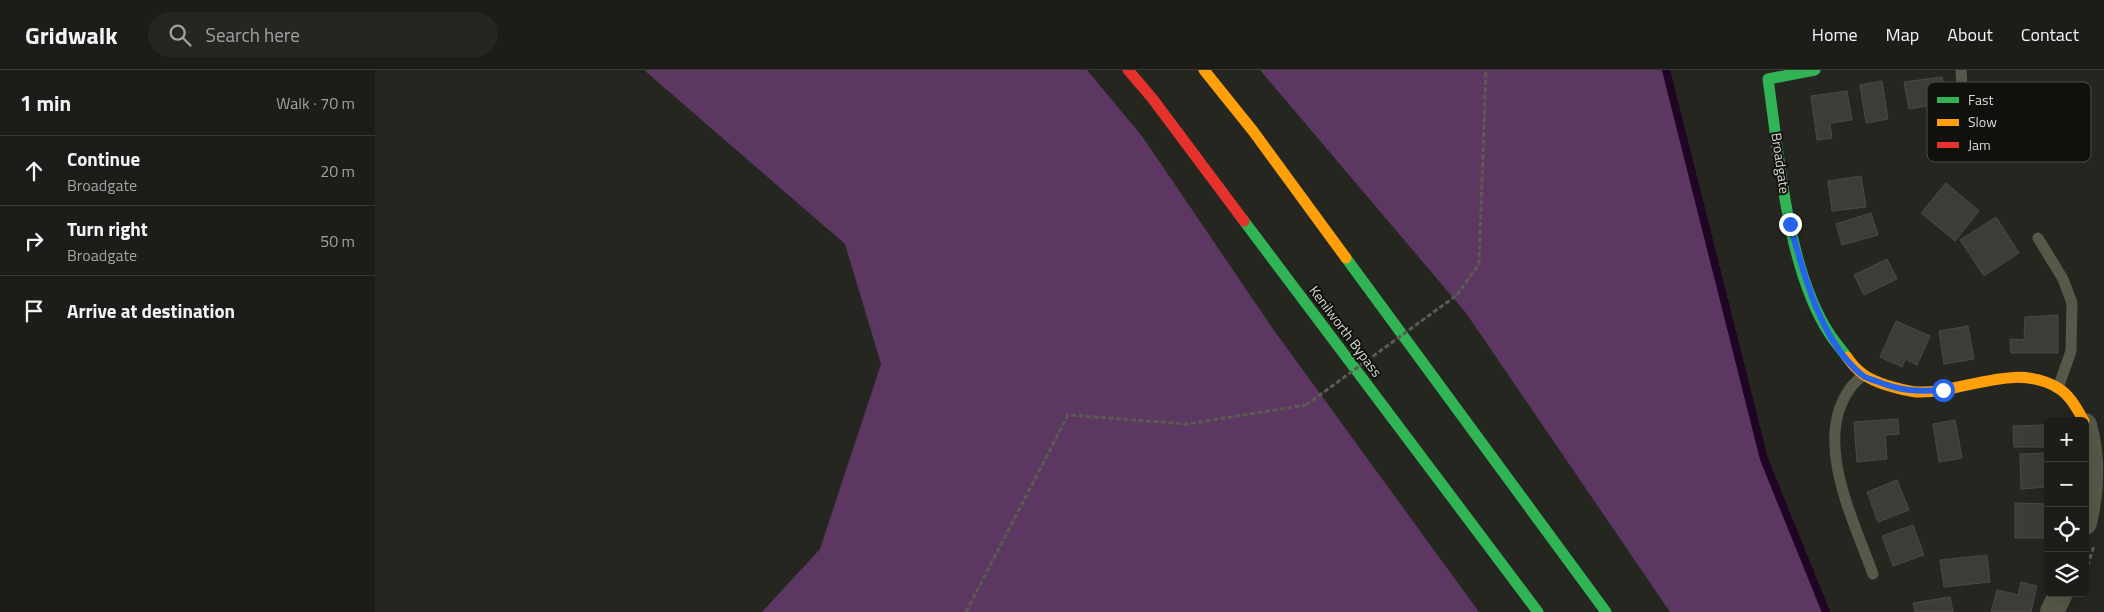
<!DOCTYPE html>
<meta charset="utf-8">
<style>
:root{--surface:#1c1c18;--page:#252521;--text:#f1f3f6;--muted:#a0a1a2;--line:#3a3a37}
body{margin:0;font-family:"Titillium Web",sans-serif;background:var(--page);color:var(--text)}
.controls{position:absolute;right:15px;bottom:15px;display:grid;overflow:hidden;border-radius:8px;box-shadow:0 5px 20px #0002}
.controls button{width:45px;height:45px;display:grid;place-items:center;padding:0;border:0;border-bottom:1px solid var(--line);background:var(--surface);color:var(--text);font:25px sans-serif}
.stop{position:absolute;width:15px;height:15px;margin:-11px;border:4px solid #2563eb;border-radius:50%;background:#fff}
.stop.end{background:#2563eb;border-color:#fff;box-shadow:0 1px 5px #0008}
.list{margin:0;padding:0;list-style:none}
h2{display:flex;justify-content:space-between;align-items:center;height:65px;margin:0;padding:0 20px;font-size:21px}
h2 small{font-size:16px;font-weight:400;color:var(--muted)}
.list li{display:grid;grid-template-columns:32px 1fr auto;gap:15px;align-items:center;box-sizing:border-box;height:70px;padding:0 20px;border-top:1px solid var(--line)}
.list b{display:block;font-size:19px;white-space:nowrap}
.list p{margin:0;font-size:16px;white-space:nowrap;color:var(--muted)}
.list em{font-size:16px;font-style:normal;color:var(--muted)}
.icon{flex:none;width:28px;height:28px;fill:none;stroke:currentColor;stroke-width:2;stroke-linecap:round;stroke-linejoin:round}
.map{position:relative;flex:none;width:1729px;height:542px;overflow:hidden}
header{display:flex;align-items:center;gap:30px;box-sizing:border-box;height:70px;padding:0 25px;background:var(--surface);border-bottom:1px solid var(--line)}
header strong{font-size:24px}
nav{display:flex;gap:28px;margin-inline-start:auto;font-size:18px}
.search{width:350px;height:45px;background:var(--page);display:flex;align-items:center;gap:12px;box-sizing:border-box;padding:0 18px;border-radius:28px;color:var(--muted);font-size:19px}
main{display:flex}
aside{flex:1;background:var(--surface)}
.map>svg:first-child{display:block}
.green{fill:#5b3762}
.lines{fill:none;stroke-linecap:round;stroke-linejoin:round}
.stream{stroke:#1f0424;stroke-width:8}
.building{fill:#3c3c38;stroke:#4a4b46}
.path{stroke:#5b5b51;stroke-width:3;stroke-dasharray:5 2.5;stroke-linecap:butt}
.lane{stroke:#575849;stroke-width:11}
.street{stroke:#575849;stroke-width:24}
.fast{stroke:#30b455;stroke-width:11}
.slow{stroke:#ff9f0a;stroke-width:11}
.jam{stroke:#e5322d;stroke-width:11}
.path-bridge{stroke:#5b5b51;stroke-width:3;stroke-dasharray:5 2.5;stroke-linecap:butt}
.route{stroke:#2563eb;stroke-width:6}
.labels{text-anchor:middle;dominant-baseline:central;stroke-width:4;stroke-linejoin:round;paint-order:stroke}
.street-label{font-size:14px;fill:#d8d9d2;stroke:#10110c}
.key{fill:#10110c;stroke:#4c4d47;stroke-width:1}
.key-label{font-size:14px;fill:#d8d9d2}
</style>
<header>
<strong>Gridwalk</strong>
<div class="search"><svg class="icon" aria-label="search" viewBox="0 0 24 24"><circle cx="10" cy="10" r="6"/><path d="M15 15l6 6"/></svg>Search here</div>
<nav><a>Home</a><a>Map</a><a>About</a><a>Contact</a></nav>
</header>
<main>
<aside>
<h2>1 min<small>Walk · 70 m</small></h2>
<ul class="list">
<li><svg class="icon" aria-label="ahead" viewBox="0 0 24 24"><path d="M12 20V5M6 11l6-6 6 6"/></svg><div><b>Continue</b><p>Broadgate</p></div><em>20 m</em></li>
<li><svg class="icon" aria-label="right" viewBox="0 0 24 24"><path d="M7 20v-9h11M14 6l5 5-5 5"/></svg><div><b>Turn right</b><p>Broadgate</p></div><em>50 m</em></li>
<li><svg class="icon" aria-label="arrive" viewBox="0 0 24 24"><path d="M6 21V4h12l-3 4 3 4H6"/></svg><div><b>Arrive at destination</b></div></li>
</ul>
</aside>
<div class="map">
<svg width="1729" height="542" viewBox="0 0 1729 542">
<rect width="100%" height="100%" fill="#252620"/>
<!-- green -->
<g class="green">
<polygon points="269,0 712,0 767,66 898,259 1104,542 387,542 445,479 506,294 470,174"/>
<polygon points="885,0 1291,0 1389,389 1451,542 1295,542 1091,243"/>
</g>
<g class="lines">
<!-- stream -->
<polyline class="stream" points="1291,0 1389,389 1451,542"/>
</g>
<!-- building -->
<g class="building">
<polygon points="1567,7 1574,48 1561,50 1558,35 1534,39 1529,12"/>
<polygon points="1507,11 1513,49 1491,53 1485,15"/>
<polygon points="1472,21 1477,50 1455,53 1457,68 1442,70 1436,26"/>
<polygon points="1486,106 1491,137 1457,141 1453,111"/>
<polygon points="1571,113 1604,141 1580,171 1546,143"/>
<polygon points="1496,143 1503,165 1467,175 1461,154"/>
<polygon points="1621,147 1644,183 1609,206 1585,170"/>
<polygon points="1512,189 1522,209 1489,225 1479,205"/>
<polygon points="1683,245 1683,283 1636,283 1635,269 1649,270 1650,247"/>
<polygon points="1521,251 1555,266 1542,295 1530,289 1527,297 1505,287"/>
<polygon points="1593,256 1599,289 1569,294 1564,261"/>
<polygon points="1523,349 1524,364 1510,365 1512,389 1482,392 1479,352"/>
<polygon points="1580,350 1587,388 1564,392 1558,354"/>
<polygon points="1673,355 1673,377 1639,377 1638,356"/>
<polygon points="1673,383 1673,417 1646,419 1645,384"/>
<polygon points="1522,410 1534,440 1503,452 1492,422"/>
<polygon points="1640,433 1672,434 1673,468 1640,468"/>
<polygon points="1538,455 1549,485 1518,496 1507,466"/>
<polygon points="1612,485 1615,512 1569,517 1565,490"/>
<polygon points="1646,512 1662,516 1656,542 1616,542 1622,520 1643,525"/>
<polygon points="1575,527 1578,542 1540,542 1538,533"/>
</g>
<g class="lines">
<!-- path -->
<g class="path">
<polyline points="1082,225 1104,194 1111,0"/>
<polyline points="1710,503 1719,476"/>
<polyline points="591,542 693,345 812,354 931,335"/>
</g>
<!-- lane -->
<g class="lane">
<polyline points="1586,0 1589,50"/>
<polyline points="1663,168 1688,209 1697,233 1696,281 1683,318"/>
<path d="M1487 306C1483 310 1477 315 1474 320 1438 372 1479 451 1498 504"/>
</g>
<!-- street -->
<g class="street">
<path d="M1710 355C1719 388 1718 420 1710 453"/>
<polyline points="1677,542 1686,523"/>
</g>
<!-- fast -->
<g class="fast">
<path d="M1440 0 1393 9C1404 85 1412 198 1454 263 1459 271 1466 279 1472 287"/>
<polyline points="869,151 1163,542"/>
<polyline points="971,188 1231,542"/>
</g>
<!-- slow -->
<g class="slow">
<polyline points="829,0 878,61 971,188"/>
<path d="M1472 287C1483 303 1493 309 1511 315 1521 318 1531 321 1541 322 1588 324 1639 291 1683 318 1695 325 1702 339 1709 351"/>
</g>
<!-- jam -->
<polyline class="jam" points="753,0 777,28 869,151"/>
<!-- path-bridge -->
<polyline class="path-bridge" points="931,335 1082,225"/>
</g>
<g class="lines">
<!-- route -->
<path class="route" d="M1415 154C1428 203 1446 272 1487 305 1490 308 1496 309 1501 311 1526 321 1542 322 1568 320"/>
</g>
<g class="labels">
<!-- street labels -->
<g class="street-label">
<text transform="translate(1406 93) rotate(82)">Broadgate</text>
<text transform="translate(971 261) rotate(53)">Kenilworth Bypass</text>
</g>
</g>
<!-- legend -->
<rect x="1552" y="12" width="164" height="80" rx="8" class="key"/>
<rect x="1562" y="27" width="22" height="6" fill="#30b455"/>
<rect x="1562" y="49" width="22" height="7" fill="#ff9f0a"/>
<rect x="1562" y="72" width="22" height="6" fill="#e5322d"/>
<g class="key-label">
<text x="1593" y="35">Fast</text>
<text x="1593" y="57">Slow</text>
<text x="1593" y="80">Jam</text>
</g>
</svg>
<div class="controls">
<button>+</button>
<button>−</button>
<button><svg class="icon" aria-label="locate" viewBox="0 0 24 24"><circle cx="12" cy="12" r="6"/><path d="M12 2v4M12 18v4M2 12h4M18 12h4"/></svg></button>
<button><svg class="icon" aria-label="layers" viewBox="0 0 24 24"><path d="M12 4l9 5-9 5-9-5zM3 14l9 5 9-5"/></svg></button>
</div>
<div class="stop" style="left:1568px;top:320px"></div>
<div class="stop end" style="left:1415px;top:154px"></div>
</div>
</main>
